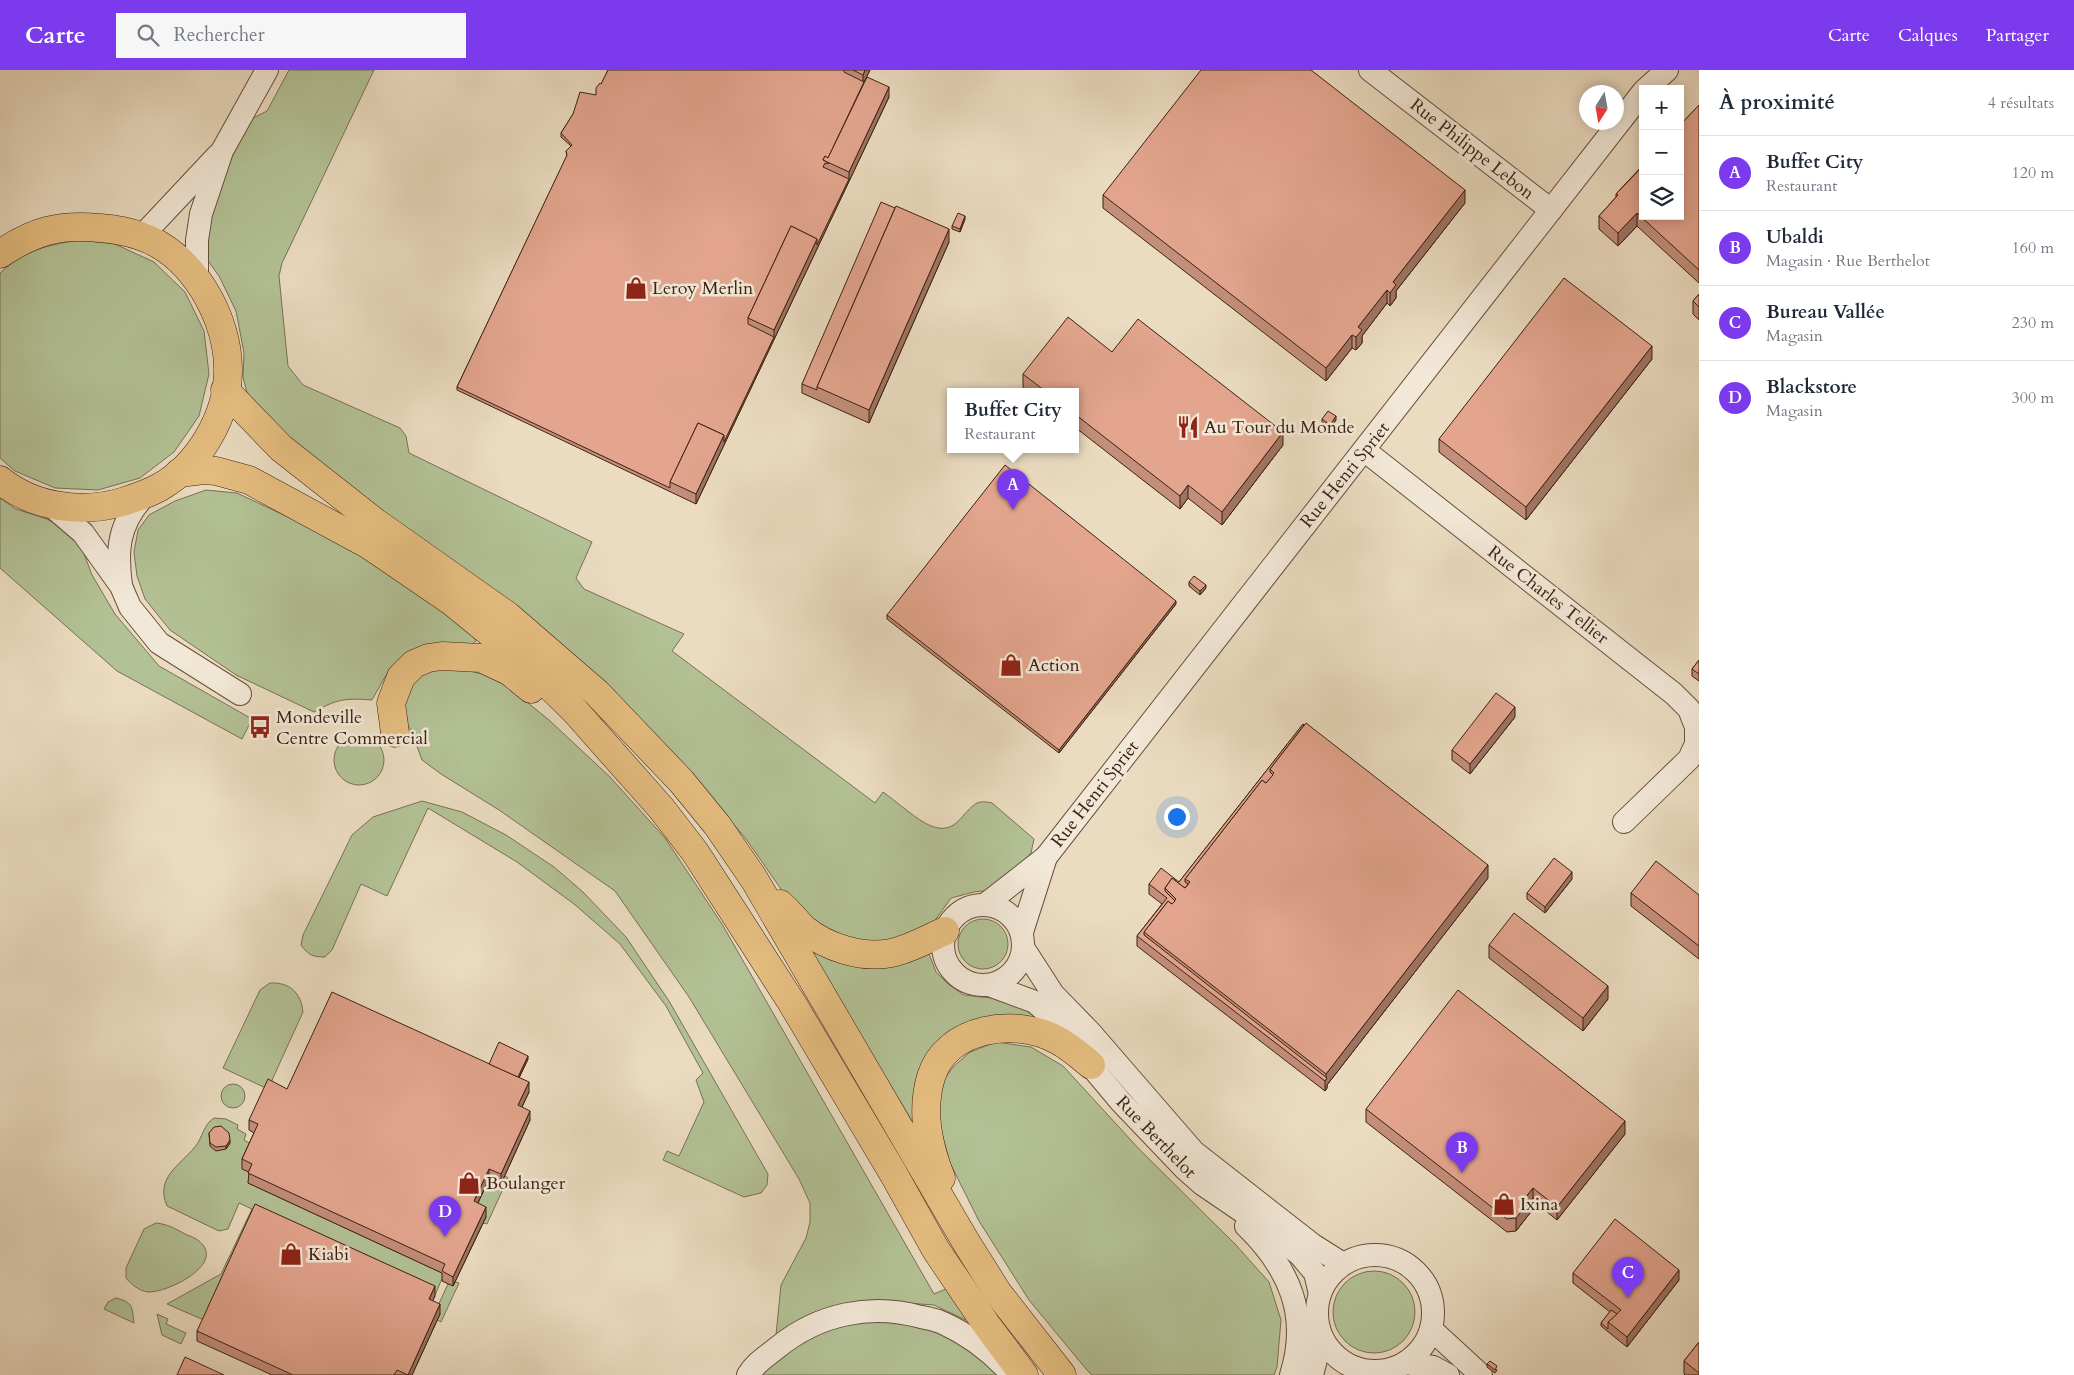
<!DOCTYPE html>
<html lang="fr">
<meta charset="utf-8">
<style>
:root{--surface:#fff;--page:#f6f6f7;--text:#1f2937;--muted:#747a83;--line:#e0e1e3;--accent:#7c3aed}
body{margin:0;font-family:Cardo,serif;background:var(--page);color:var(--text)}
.controls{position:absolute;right:15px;top:15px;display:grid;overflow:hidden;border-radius:0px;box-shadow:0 2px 12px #0003}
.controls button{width:45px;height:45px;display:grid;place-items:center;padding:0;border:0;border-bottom:1px solid var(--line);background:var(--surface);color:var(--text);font:25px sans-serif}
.compass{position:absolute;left:1579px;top:15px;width:45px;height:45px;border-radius:50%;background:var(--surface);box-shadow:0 2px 12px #0003;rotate:191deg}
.you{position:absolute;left:1176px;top:746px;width:18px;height:18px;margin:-12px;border:4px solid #fff;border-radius:50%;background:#1a73e8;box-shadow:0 0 0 8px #1a73e833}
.badge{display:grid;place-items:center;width:32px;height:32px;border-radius:50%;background:var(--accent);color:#fff;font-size:16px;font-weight:700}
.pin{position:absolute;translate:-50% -41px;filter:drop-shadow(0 1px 2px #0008)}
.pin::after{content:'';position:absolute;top:26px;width:18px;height:15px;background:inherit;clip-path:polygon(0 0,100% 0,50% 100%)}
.popup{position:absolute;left:947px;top:318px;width:132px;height:65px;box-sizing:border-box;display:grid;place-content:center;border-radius:0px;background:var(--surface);filter:drop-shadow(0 1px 4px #0005);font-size:16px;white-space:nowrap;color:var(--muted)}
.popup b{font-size:19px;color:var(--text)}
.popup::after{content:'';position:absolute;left:50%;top:100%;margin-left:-10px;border:10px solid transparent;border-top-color:var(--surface)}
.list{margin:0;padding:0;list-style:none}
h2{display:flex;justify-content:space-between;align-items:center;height:65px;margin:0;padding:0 20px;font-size:21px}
h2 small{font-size:16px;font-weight:400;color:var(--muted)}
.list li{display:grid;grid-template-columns:32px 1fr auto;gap:15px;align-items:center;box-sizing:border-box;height:75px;padding:0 20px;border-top:1px solid var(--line)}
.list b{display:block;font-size:19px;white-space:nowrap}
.list p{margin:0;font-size:16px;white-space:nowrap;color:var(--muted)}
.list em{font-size:16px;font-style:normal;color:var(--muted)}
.icon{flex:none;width:28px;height:28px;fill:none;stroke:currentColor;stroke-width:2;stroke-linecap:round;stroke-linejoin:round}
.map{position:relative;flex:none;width:1699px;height:1305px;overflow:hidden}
header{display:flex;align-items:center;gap:30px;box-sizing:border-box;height:70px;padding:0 25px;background:var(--accent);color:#fff}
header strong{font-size:24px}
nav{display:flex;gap:28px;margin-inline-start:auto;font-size:18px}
.search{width:350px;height:45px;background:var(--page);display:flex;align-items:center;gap:12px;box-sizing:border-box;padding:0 18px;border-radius:0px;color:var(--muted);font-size:19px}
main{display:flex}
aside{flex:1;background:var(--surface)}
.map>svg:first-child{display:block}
.green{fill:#b3c296;stroke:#787154}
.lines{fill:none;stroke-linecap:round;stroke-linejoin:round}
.minor-casing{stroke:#684f3e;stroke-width:24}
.major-casing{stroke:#3c2013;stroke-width:29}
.minor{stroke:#f2e8d7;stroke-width:22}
.major{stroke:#e6be80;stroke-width:28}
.wall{fill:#c38e7a;stroke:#3c2013}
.shaded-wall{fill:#9f7463;stroke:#3c2013}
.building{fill:#e3a58e;stroke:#3c2013}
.labels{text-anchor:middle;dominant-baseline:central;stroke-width:5;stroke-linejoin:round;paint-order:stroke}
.street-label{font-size:18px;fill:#3c2013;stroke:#f2e8d7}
.poi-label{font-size:18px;fill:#3c2013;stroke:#f2e8d7;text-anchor:start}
</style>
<header>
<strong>Carte</strong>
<div class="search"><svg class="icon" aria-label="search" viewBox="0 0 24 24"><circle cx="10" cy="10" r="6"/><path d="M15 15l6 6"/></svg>Rechercher</div>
<nav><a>Carte</a><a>Calques</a><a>Partager</a></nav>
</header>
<main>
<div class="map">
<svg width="1699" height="1305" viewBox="0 0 1699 1305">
<rect width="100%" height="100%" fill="#ebdcc1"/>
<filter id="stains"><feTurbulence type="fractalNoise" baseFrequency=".004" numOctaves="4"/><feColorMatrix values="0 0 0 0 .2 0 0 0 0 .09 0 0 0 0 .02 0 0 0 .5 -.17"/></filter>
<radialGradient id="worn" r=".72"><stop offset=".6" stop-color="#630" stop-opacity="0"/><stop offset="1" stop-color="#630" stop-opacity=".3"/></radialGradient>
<!-- green -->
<g class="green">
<path d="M289 0H374L282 193 279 206 288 296 303 315 400 358 406 366 409 383 592 472 576 508 584 519 684 564 672 581 875 733 883 722C896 731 918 751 931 756 957 766 962 741 977 733 982 731 987 732 992 733L1034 769 1031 783 999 819 974 822 951 828 934 852 905 869 867 873 826 863 783 822 746 769 688 700 341 413 265 348 249 331 243 307 244 283 236 241 219 206 206 188 204 165 230 90 253 48 267 41Z"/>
<path d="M80 170 115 174 154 192 185 222 204 261 209 304 199 346 174 382 140 408 98 420 55 418 15 401 0 388V203C25 180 47 175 80 170Z"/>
<path d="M206 420 237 423 341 472 474 562 476 571 471 575 422 578 390 598 372 630C345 628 337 629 314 642L236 605 170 560 145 529 137 506 134 482 138 460 149 445 175 431Z"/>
<polygon points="0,428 16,439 47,449 68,461 83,481 92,505 115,544 159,596 252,649 242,669 117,601 0,498"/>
<path d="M453 597 482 604 507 616 549 650 610 707 665 768 722 854 934 1224 948 1218 974 1254 934 1235 878 1231 832 1236 776 1265 781 1215 806 1168 810 1152V1133L799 1109 689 927 615 821 499 740 441 704 422 690 411 660 402 648 403 618C418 604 433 599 453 597Z"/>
<circle cx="359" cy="690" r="25"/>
<path d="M422 731 462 742 506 765 554 797 583 822 626 867 669 931 768 1104 767 1115 761 1123 744 1127 663 1090 667 1081 679 1086 704 1032 696 1010 703 1003 666 936 620 874 574 834 517 792 428 738 387 826 361 814 332 880 325 887C313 887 308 885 301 875L303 865 352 765 373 747Z"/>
<circle cx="983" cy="874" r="25"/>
<path d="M804 874 889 895 910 892 929 884 936 902 948 914 964 925 1009 930 1026 940 1045 956C1030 953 1014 947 1000 947 954 946 918 978 914 1023 913 1033 914 1044 914 1054Z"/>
<path d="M270 913C290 912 301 923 303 942L268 1019 223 998 260 920Z"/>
<polygon points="996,972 1031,977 1063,996 1140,1080 1235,1174 1269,1212 1281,1250 1277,1297 1274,1305 1092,1305 1086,1299 1029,1230 979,1151 950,1093 939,1052 939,1016 953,997 970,982"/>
<circle cx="233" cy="1026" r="12"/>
<path d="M214 1048 226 1049 238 1055 237 1059 246 1064 244 1070 253 1075 252 1104 248 1113 444 1204 435 1225 255 1143 206 1251 167 1234 221 1204 252 1139 239 1133 228 1159 219 1161 167 1136C155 1108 179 1096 195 1077 203 1067 203 1055 214 1048Z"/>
<polygon points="505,1106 508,1108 487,1154 483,1153 474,1141 489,1109"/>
<path d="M156 1153C167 1154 176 1159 185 1164 189 1166 196 1168 199 1171 227 1194 167 1223 148 1222 139 1221 131 1214 126 1208V1198L144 1159Z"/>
<circle cx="1374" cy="1242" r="41"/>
<polygon points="456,1212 459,1213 441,1252 437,1250 440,1244 435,1242 448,1214"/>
<path d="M116 1228C133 1232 132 1237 134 1253L104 1239 108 1232Z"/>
<polygon points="157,1244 168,1249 166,1254 186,1263 181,1274 162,1265"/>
<polygon points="864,1246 937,1258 985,1288 1000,1305 757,1305 792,1273"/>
</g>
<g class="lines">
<defs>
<g id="minor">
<polyline points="1370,0 1551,140"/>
<polyline points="1646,19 1667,0"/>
<polyline points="142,166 218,85"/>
<polyline points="197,209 197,170 201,144 222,81 267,0"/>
<polyline points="1364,380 1674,624 1689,639 1696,657 1696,674 1689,689 1624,752"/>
<polyline points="49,434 83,463 121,516 130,537 159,573 240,624"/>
<path d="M121 515C116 478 119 454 144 426"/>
<polyline points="986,834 1046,787 1643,22"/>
<circle cx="983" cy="875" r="40"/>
<polyline points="1022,862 1046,787"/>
<polyline points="1024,879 1053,924 1090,962 1194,1082 1313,1175 1343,1194"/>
<polyline points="989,915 1035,932 1045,941 1121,1032 1184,1098 1202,1114 1268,1159 1300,1185 1315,1203 1320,1224"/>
<path d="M1246 1156C1289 1198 1310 1245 1291 1305"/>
<circle cx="1375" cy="1243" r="58"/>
<polyline points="1431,1259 1481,1305"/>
<polyline points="1405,1293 1433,1297 1448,1305"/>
<path d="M748 1305C755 1293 767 1286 778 1277 819 1244 870 1233 921 1247 928 1248 936 1250 943 1253 969 1265 993 1283 1012 1305"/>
<polyline points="1312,1305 1319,1278 1319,1259"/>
</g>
<g id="major">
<path d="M0 184C34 161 59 154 100 158 113 159 127 161 140 166 192 183 229 248 228 301 228 345 199 395 160 417 148 424 135 428 122 432 81 444 33 437 0 410"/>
<polyline points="225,320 281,378 375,452 508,546 597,623 681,711 717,755 754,809 966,1172 998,1223 1062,1305"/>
<polyline points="179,403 204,400 216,401 249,410 369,475 451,531 521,588 575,641 661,738 695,782 792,933 893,1103 936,1180 986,1254 1024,1305"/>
<polyline points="395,663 391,633 401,607 414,594 428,588 442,586 481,588 509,601 531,619"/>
<path d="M780 834C789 842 796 851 804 859 826 877 862 889 891 883 910 879 927 869 945 861"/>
<path d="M941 1108C928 1076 921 1040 931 1007 946 957 1016 947 1057 970 1069 976 1080 986 1091 995"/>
</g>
</defs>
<!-- minor casing -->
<use href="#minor" class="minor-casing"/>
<!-- major casing -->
<use href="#major" class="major-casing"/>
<!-- minor -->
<use href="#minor" class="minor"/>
<!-- major -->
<use href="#major" class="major"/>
</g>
<!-- wall -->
<g class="wall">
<polygon points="608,0 870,0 864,12 889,27 696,434 457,320 457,317 567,86 566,81 571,76 561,67 561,63 573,44 596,25"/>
<polygon points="1699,35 1699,213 1637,156 1618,176 1599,159 1599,146 1616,127 1616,124"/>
<polygon points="1103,125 1465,133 1396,221 1396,228 1390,236 1387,233 1362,266 1362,273 1356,280 1352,278 1326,311 1103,138"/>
<polygon points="895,138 949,172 869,353 802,323 802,314"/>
<polygon points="965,149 960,162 952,159 952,156"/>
<polygon points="1699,224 1699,250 1693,244 1693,231"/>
<polygon points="1112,282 1283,375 1222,455 1188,428 1180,439 1076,358 1076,321 1028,321 1023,317 1023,304"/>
<polygon points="1652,289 1526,450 1439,382 1439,369"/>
<polygon points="1322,349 1336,350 1330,358 1322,352"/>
<polygon points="1189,512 1206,518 1200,525 1189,516"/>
<polygon points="1176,534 1059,683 887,549 887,545"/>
<polygon points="1699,590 1699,611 1692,606 1692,599"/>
<polygon points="1515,647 1470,704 1452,690 1452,680"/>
<polygon points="1303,654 1488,808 1327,1015 1327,1018 1325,1021 1137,876 1137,866 1162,834 1149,824 1149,814 1179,812"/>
<polygon points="1572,809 1545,843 1527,829 1527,823"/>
<polygon points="1631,823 1699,825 1699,889 1631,836"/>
<polygon points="1489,875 1608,929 1583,961 1489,888"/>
<polygon points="528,989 519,1008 529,1022 522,1037 530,1050 501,1114 489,1109 478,1133 486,1147 453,1216 442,1211 442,1203 248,1113 249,1102 242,1099 242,1089 254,1063 249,1060 249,1050 287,1019"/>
<polygon points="1366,1039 1625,1064 1557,1150 1537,1134 1516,1161 1507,1162 1366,1052"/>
<polygon points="209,1063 230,1073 226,1079 216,1081 210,1076"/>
<polygon points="1573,1203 1679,1210 1627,1277 1601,1256 1601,1253 1610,1242 1573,1213"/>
<polygon points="435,1226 432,1231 440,1244 412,1305 272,1305 197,1271 197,1261"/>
<polygon points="1699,1272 1699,1305 1685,1305 1684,1304 1684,1291"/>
<polygon points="1487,1294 1497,1300 1495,1303 1487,1297"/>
</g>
<!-- shaded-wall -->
<g class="shaded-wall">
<polygon points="865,0 870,0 863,14 863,5"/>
<polygon points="889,17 889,27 696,434 696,424 724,365 774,267 774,260 817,169 849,109 849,102"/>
<polygon points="1465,120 1465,133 1396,221 1396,228 1390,236 1390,223 1393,212"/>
<polygon points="1637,143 1637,156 1618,176 1618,163"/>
<polygon points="965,146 965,149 960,162 960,159"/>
<polygon points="949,159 949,172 869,353 869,340"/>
<polygon points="1387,220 1387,233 1362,266 1362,273 1356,280 1356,267 1358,257"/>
<polygon points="1352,265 1352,278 1326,311 1326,298"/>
<polygon points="1652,276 1652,289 1526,450 1526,437"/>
<polygon points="1336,346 1336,350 1330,358 1330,355"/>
<polygon points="1283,362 1283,375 1222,455 1222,442"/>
<polygon points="1188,415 1188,428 1180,439 1180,426"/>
<polygon points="1206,515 1206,518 1200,525 1200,521"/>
<polygon points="1176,531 1176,534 1059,683 1059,680"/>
<polygon points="1515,637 1515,647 1470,704 1470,694"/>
<polygon points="1488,795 1488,808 1327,1015 1327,1018 1325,1021 1325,1011 1326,1010 1326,1004"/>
<polygon points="1572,802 1572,809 1545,843 1545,837"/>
<polygon points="1608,916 1608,929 1583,961 1583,948"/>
<polygon points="528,986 528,989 515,1016 515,1013"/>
<polygon points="529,1012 529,1022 518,1045 518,1035"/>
<polygon points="530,1041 530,1050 501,1114 501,1104"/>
<polygon points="1625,1051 1625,1064 1557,1150 1557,1137"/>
<polygon points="230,1070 230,1073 226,1079 226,1076"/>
<polygon points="489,1099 489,1109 474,1141 474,1131"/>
<polygon points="1533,1118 1533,1131 1537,1131 1537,1134 1516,1161 1516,1148 1525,1128"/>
<polygon points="486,1137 486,1147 453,1216 453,1207"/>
<polygon points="1679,1200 1679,1210 1627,1277 1627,1267"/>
<polygon points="435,1216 435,1226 429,1239 429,1229"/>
<polygon points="440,1234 440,1244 412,1305 408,1305"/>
</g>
<!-- building -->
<g class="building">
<polygon points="608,0 844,0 844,2 864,12 828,88 825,86 823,90 829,93 828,94 825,93 823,97 849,109 817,175 817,169 791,156 748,248 748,254 774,267 724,372 724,365 698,353 670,412 670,418 457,317 567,85 566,81 572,75 561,63 573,44 580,22 596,25 596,18 600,13 601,14"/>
<polygon points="853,0 865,0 863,5"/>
<polygon points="1201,0 1311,0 1465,120 1393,212 1396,215 1390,223 1387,220 1358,257 1362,260 1356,267 1352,265 1326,298 1103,125"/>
<polygon points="867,7 889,17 849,102 823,90 825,86 828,88"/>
<polygon points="1699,35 1699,200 1637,143 1618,163 1599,146 1618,125 1616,124 1643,96 1643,146 1680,146 1680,55"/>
<polygon points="881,132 895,138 817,317 817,320 802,314"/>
<polygon points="896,136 949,159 869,340 817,317"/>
<polygon points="958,143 965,146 960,159 952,156"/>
<polygon points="791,156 817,169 774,260 748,248"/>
<polygon points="1564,208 1652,276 1526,437 1439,369"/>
<polygon points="1699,224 1699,237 1693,231"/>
<polygon points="1068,247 1112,282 1138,249 1283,362 1222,442 1188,415 1180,426 1076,345 1076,321 1045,321 1023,304"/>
<polygon points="1328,341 1336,346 1330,355 1322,349"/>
<polygon points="698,353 724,365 696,424 670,412"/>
<polygon points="1005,395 1176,531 1059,680 887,545"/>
<polygon points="1194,506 1206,515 1200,521 1189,512"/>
<polygon points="1699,590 1699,604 1692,599"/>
<polygon points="1496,623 1515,637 1470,694 1452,680"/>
<polygon points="1306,653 1488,795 1326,1004 1144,862 1168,831 1172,834 1176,829 1165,818 1172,808 1185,818 1190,812 1185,809 1262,710 1266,713 1274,703 1270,699"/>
<polygon points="1303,654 1304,655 1270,699 1270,702 1273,705 1266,713 1262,710 1185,809 1185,812 1188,814 1185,818 1172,808 1165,818 1165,821 1175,831 1172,834 1168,831 1144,862 1144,865 1327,1008 1325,1011 1137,866 1167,828 1149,814 1161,798 1179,812"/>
<polygon points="1554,788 1572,802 1545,837 1527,823"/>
<polygon points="1656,791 1699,825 1699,876 1631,823"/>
<polygon points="1514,843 1608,916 1583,948 1489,875"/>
<polygon points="1458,920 1625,1051 1557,1137 1533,1118 1525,1128 1529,1132 1516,1148 1507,1149 1366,1039"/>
<polygon points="332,922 529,1012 518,1035 530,1041 501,1104 489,1099 474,1131 486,1137 453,1207 442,1201 445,1194 248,1103 252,1094 242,1089 258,1054 249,1050 268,1009 287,1019"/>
<polygon points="499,972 528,986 518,1007 489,994"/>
<polygon points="221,1056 229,1063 230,1070 226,1076 216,1077 210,1073 209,1063 214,1057"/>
<polygon points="1533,1128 1537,1131 1529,1141 1529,1133"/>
<polygon points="255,1134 435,1216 429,1229 440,1234 408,1305 397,1300 394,1305 293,1305 197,1261"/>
<polygon points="1615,1149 1679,1200 1627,1267 1608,1252 1621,1240 1573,1203"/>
<polygon points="1611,1240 1617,1244 1608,1252 1608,1259 1601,1253"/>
<polygon points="1699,1272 1699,1303 1684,1291"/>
<polygon points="185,1287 224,1305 177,1305"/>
<polygon points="1490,1291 1497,1296 1495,1300 1487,1294"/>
</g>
<!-- icons -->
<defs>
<symbol id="shop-bare" viewBox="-9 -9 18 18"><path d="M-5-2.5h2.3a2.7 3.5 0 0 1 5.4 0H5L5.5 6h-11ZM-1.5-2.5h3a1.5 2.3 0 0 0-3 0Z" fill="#8f2418" stroke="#f2e8d7" stroke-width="2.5" paint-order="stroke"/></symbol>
<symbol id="restaurant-bare" viewBox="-9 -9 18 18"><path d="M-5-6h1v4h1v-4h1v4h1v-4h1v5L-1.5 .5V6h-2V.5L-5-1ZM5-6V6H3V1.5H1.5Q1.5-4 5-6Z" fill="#8f2418" stroke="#f2e8d7" stroke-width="2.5" paint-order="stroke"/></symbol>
<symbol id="bus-bare" viewBox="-9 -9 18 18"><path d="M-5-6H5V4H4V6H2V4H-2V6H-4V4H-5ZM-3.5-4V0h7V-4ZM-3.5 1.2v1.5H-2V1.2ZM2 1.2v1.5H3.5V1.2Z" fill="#8f2418" stroke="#f2e8d7" stroke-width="2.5" paint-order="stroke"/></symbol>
</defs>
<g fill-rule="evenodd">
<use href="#shop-bare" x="620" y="202" width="32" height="32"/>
<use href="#restaurant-bare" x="1172" y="341" width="32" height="32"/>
<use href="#shop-bare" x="995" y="579" width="32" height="32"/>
<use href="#bus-bare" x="244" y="641" width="32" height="32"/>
<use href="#shop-bare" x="453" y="1097" width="32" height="32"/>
<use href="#shop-bare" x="1488" y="1118" width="32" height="32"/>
<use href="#shop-bare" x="275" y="1168" width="32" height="32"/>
</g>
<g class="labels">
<!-- street labels -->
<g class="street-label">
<text transform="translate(1472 79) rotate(38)">Rue Philippe Lebon</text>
<text transform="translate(1345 405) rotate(-51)">Rue Henri Spriet</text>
<text transform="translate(1548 525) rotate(38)">Rue Charles Tellier</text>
<text transform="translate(1095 724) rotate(-52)">Rue Henri Spriet</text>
<text transform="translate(1156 1067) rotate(46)">Rue Berthelot</text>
</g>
<!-- poi labels -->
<g class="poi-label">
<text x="652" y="218">Leroy Merlin</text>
<text x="1204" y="357">Au Tour du Monde</text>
<text x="1028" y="595">Action</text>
<text x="276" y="647">Mondeville<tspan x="276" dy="21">Centre Commercial</tspan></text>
<text x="486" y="1113">Boulanger</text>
<text x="1520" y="1134">Ixina</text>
<text x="308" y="1184">Kiabi</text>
</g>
</g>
<rect width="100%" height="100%" filter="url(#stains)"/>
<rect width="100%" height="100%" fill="url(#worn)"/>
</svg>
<div class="controls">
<button>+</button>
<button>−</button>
<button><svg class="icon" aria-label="layers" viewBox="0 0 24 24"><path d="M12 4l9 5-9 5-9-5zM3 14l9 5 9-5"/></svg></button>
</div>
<svg class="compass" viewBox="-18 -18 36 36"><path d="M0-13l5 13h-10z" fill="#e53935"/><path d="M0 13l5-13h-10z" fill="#747a83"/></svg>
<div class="you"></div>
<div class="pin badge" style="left:1013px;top:440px">A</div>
<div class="popup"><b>Buffet City</b>Restaurant</div>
<div class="pin badge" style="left:1462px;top:1103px">B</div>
<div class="pin badge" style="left:1628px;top:1228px">C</div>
<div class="pin badge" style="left:445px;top:1167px">D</div>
</div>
<aside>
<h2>À proximité<small>4 résultats</small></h2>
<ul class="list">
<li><span class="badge">A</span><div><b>Buffet City</b><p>Restaurant</p></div><em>120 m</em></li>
<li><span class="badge">B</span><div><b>Ubaldi</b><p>Magasin · Rue Berthelot</p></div><em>160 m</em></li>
<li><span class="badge">C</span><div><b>Bureau Vallée</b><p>Magasin</p></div><em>230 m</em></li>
<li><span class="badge">D</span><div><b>Blackstore</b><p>Magasin</p></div><em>300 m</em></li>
</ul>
</aside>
</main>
